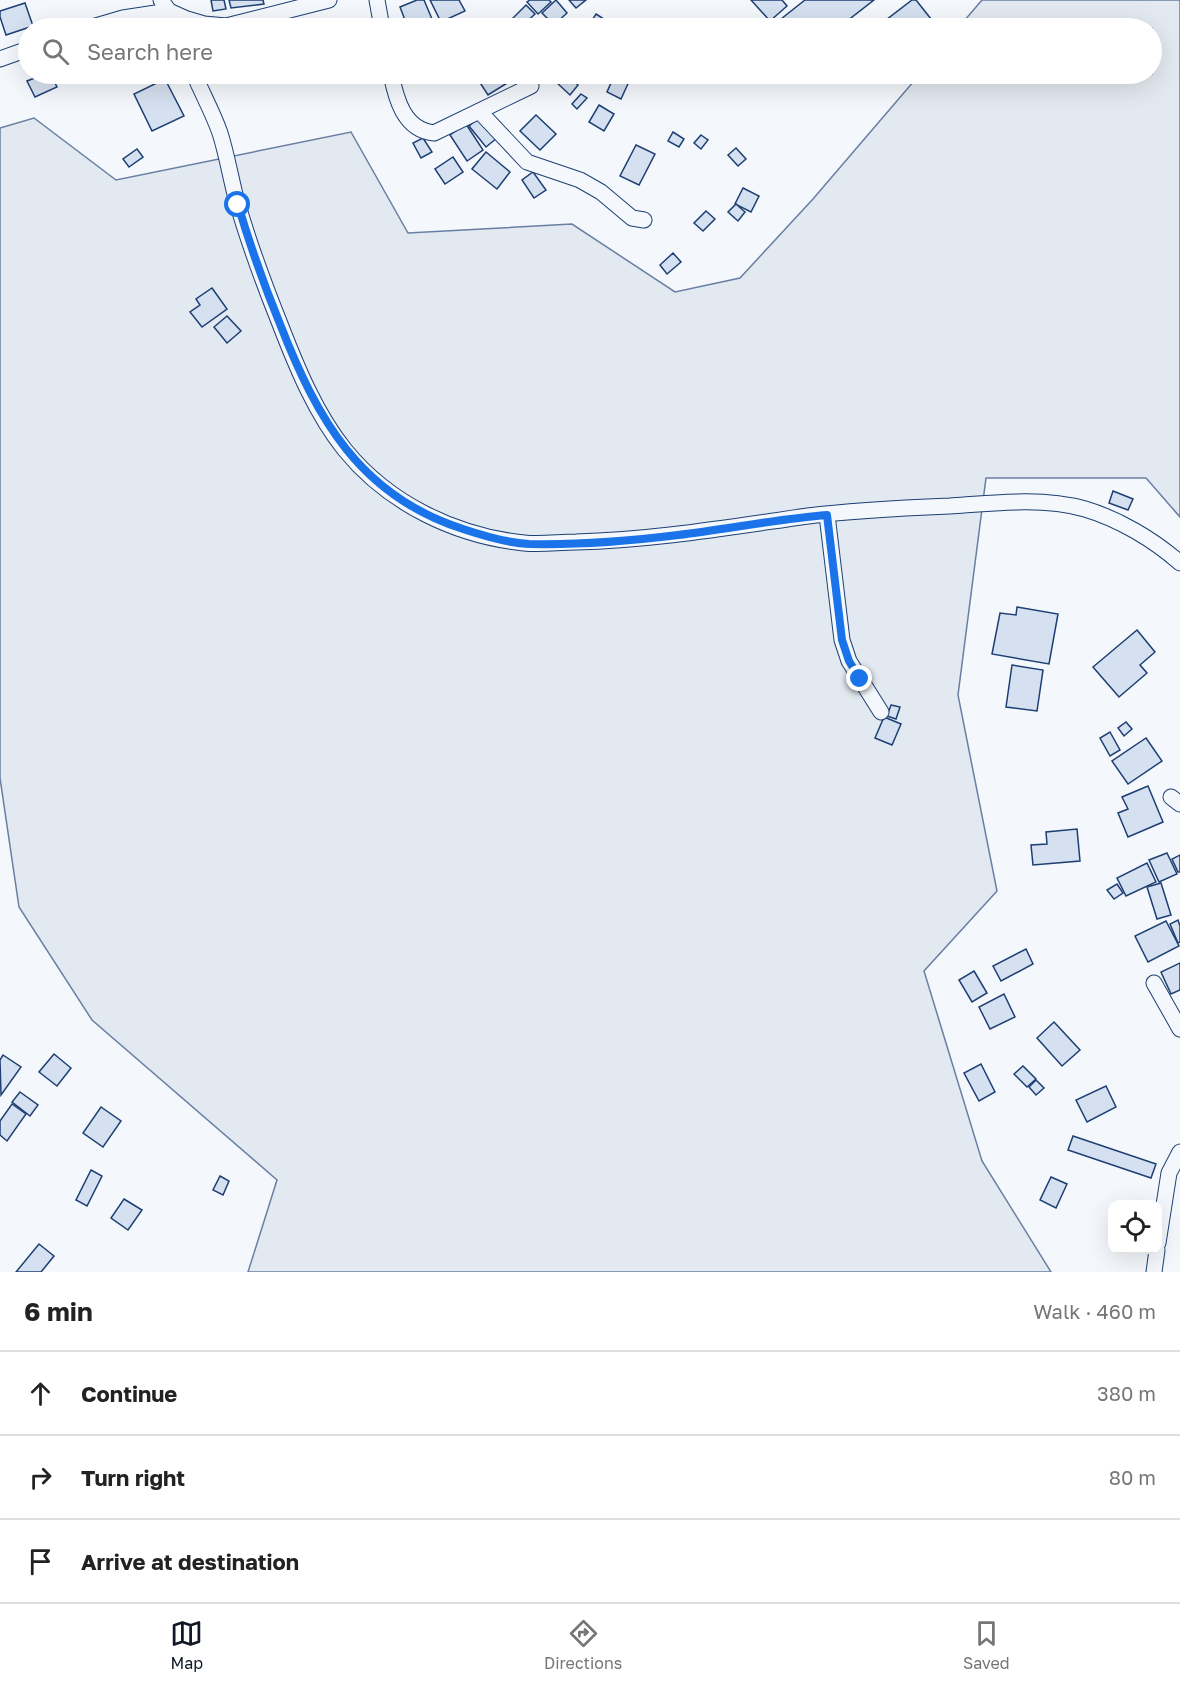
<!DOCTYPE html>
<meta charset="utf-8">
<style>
:root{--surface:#fff;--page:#f2f2f2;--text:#222;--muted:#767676;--line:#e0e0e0;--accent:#111827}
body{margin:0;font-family:"Golos Text",sans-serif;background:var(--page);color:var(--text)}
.controls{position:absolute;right:18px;bottom:18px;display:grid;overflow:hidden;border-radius:12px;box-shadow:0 6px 24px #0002}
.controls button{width:54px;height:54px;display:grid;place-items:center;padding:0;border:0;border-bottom:2px solid var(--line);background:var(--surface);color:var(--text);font:30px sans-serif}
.stop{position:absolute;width:18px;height:18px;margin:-14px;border:4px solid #1a73e8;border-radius:50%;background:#fff}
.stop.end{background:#1a73e8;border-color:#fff;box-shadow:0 2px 6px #0008}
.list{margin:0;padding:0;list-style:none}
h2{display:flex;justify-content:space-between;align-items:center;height:78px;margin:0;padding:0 24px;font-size:26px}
h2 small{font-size:20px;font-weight:400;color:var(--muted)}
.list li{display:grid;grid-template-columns:39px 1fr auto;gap:18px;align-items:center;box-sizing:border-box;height:84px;padding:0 24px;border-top:2px solid var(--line)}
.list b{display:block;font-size:22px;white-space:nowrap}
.list em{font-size:20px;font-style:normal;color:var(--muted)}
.icon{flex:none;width:33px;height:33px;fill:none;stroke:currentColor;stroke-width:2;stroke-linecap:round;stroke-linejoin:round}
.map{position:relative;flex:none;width:1180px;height:1272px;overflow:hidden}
.search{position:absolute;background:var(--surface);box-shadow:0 6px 24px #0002;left:18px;right:18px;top:18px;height:66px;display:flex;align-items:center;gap:15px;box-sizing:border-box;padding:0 21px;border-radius:33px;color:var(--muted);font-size:22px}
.sheet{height:330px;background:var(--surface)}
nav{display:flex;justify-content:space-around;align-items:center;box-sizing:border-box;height:84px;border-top:2px solid var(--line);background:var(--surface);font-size:16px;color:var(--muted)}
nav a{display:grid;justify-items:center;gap:3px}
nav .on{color:var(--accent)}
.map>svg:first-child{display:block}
.green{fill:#e3e9f0;stroke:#687fa3;stroke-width:1.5}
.building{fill:#d5e0f0;stroke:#1d3f73;stroke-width:1.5}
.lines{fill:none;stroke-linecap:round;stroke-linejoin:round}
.minor-casing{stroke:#1d3f73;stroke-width:17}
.minor{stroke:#f4f7fb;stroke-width:15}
.route{stroke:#1a73e8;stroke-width:8}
</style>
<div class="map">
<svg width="1180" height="1272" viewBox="0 0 1180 1272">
<rect width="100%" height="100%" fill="#f4f7fb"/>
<!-- green -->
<polygon class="green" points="982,0 1180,0 1180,517 1146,478 986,478 958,695 997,891 924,971 982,1161 1051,1272 248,1272 277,1180 92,1020 19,907 0,778 0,128 34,118 116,180 351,132 408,233 572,224 675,292 740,278 813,199 920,74 1152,74 1152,28 958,28"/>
<!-- building -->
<g class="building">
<polygon points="211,0 224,0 226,9 213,11"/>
<polygon points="229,0 263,0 264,4 231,8"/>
<polygon points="417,0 424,0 432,19 408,28 400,7"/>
<polygon points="430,0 459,0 465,11 441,22"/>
<polygon points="530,0 549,0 551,2 538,14 527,2"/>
<polygon points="556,0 567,13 554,25 542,13"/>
<polygon points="569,0 586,0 576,8"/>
<polygon points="751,0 782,0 787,6 770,21"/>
<polygon points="805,0 874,0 838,28 781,28 776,23"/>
<polygon points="912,0 916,0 931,19 920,28 881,28 888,23 886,20"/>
<polygon points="25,3 33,26 6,35 0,17 0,11"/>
<polygon points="526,5 535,14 520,28 503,28"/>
<polygon points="596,14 610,23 607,28 595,28 589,25"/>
<polygon points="367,20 370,28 342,28"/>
<polygon points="434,21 437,28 417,28"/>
<polygon points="45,74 50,74 57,87 35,97 27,81"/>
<polygon points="477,74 508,74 512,80 488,95 475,75"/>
<polygon points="564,74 578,85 570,95 556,82"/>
<polygon points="615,74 632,75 621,99 607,92"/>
<polygon points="165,79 184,116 152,131 134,94"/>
<polygon points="581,94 587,98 577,109 572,104"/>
<polygon points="599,105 614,114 604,131 589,122"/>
<polygon points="486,112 503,133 486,147 469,126"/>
<polygon points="536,115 556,134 540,150 520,131"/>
<polygon points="466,124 483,150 467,161 450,135"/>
<polygon points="673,132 684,139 679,147 668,141"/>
<polygon points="701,135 708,140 701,149 694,143"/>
<polygon points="423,138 432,152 421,158 413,143"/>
<polygon points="636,145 655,154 639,185 620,176"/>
<polygon points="736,148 746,159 738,166 728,155"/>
<polygon points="137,149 143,157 129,167 123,159"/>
<polygon points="486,152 510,172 497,189 472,169"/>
<polygon points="453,157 463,172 445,184 435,169"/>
<polygon points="533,172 546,190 534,198 522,180"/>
<polygon points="743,188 759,196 751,212 735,204"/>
<polygon points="736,204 745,212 738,221 728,212"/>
<polygon points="706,211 715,219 703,231 694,223"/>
<polygon points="673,253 681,262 667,274 660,265"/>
<polygon points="212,288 227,309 202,327 190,312 200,305 196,299"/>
<polygon points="227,316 241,331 227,343 214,327"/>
<polygon points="1113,491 1133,499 1128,510 1109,503"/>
<polygon points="1017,607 1058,614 1049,664 992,654 1000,613 1016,615"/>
<polygon points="1137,630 1155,652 1140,665 1147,673 1119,697 1093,667"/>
<polygon points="1012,665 1043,670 1037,711 1006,707"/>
<polygon points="891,705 900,707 896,719 887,716"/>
<polygon points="884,717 901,724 892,745 875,738"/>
<polygon points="1126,722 1132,729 1124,736 1118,728"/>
<polygon points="1110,732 1120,750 1110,756 1100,738"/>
<polygon points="1146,738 1162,761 1128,784 1112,761"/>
<polygon points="1148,786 1163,822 1128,837 1118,813 1128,809 1122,797"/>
<polygon points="1077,829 1080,861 1033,865 1031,845 1047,844 1046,832"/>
<polygon points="1167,853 1177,874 1159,882 1149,860"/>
<polygon points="1180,855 1180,872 1178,872 1172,859"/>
<polygon points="1147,863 1156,882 1126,896 1117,878"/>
<polygon points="1161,883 1171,915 1157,919 1147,887"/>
<polygon points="1117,884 1123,893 1114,899 1107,890"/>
<polygon points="1178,920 1180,926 1180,942 1178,943 1170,924"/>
<polygon points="1166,921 1179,946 1148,962 1135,936"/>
<polygon points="1026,949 1033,964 1001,981 993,966"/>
<polygon points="1180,963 1180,990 1171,994 1161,972"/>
<polygon points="974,971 987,993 972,1002 959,980"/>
<polygon points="1004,994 1015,1017 990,1029 979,1007"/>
<polygon points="1054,1022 1080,1050 1062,1066 1037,1038"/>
<polygon points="54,1054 71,1068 57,1086 39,1072"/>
<polygon points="3,1055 21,1067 1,1095 0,1060"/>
<polygon points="981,1064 995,1092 979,1101 964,1073"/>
<polygon points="1023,1066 1036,1079 1027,1087 1014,1074"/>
<polygon points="1036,1080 1044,1088 1036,1095 1029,1087"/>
<polygon points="1106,1086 1116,1107 1087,1122 1076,1100"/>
<polygon points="20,1092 38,1105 30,1116 12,1102"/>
<polygon points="12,1104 26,1114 7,1141 0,1135 0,1121"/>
<polygon points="101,1107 121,1121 103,1147 83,1133"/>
<polygon points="1073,1136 1156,1164 1151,1178 1068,1150"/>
<polygon points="91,1170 102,1176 87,1206 76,1200"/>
<polygon points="220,1176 229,1181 223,1195 213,1190"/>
<polygon points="1051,1177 1067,1184 1056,1208 1040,1200"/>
<polygon points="124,1199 142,1210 128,1230 111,1218"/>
<polygon points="39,1244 54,1256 41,1272 16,1272"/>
</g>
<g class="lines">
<defs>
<g id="minor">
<polyline points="161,0 169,11 176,28"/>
<polyline points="377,0 382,28"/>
<polyline points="89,28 123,18 169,11 187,19 204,24 226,26 329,0"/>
<polyline points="0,59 28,49"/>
<path d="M194 74C202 93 213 113 220 133 227 155 231 180 237 202 249 244 264 284 280 324 297 368 316 414 345 450 389 504 456 536 524 543 541 545 559 542 576 542 654 540 730 527 808 516 855 510 902 508 950 506 993 503 1042 497 1085 509 1119 519 1154 540 1180 563"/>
<path d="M391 74C396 99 404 130 434 133L531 86"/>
<polyline points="480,112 527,162 580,180 601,192 632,218 644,220"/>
<polyline points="827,515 842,640 849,661 881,712"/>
<polyline points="1171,797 1180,804"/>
<polyline points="1154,983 1180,1029"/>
<polyline points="1158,1243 1169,1173 1180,1152"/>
<polyline points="1154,1272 1157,1250"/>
</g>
</defs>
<!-- minor casing -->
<use href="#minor" class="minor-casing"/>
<!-- minor -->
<use href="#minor" class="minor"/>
</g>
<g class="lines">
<!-- route -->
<path class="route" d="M238 205C250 245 264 285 280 324 317 419 360 496 463 529 484 536 507 543 529 544 578 545 630 541 678 535 728 529 777 519 827 515L842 640 849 661 860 679"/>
</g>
</svg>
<div class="controls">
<button><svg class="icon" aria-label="locate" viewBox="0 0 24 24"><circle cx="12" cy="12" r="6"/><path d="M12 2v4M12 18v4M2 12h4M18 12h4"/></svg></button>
</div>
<div class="stop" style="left:238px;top:205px"></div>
<div class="stop end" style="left:860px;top:679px"></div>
<div class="search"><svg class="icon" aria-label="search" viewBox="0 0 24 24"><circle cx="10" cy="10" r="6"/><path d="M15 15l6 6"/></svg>Search here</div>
</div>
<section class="sheet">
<h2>6 min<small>Walk · 460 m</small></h2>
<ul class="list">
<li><svg class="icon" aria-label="ahead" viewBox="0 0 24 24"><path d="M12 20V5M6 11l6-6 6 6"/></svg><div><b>Continue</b></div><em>380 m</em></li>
<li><svg class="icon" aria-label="right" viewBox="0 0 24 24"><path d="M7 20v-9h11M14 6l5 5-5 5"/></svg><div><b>Turn right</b></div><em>80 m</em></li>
<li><svg class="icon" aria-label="arrive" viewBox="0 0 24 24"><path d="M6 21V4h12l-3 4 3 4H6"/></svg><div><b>Arrive at destination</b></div></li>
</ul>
</section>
<nav>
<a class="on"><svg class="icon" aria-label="map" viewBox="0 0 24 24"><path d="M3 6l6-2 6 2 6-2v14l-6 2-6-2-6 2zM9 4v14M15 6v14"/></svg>Map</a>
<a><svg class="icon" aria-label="directions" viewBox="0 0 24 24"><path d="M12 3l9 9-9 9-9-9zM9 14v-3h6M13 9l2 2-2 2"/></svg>Directions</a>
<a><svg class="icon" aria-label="saved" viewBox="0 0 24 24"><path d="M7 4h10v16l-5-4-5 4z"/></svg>Saved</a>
</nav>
